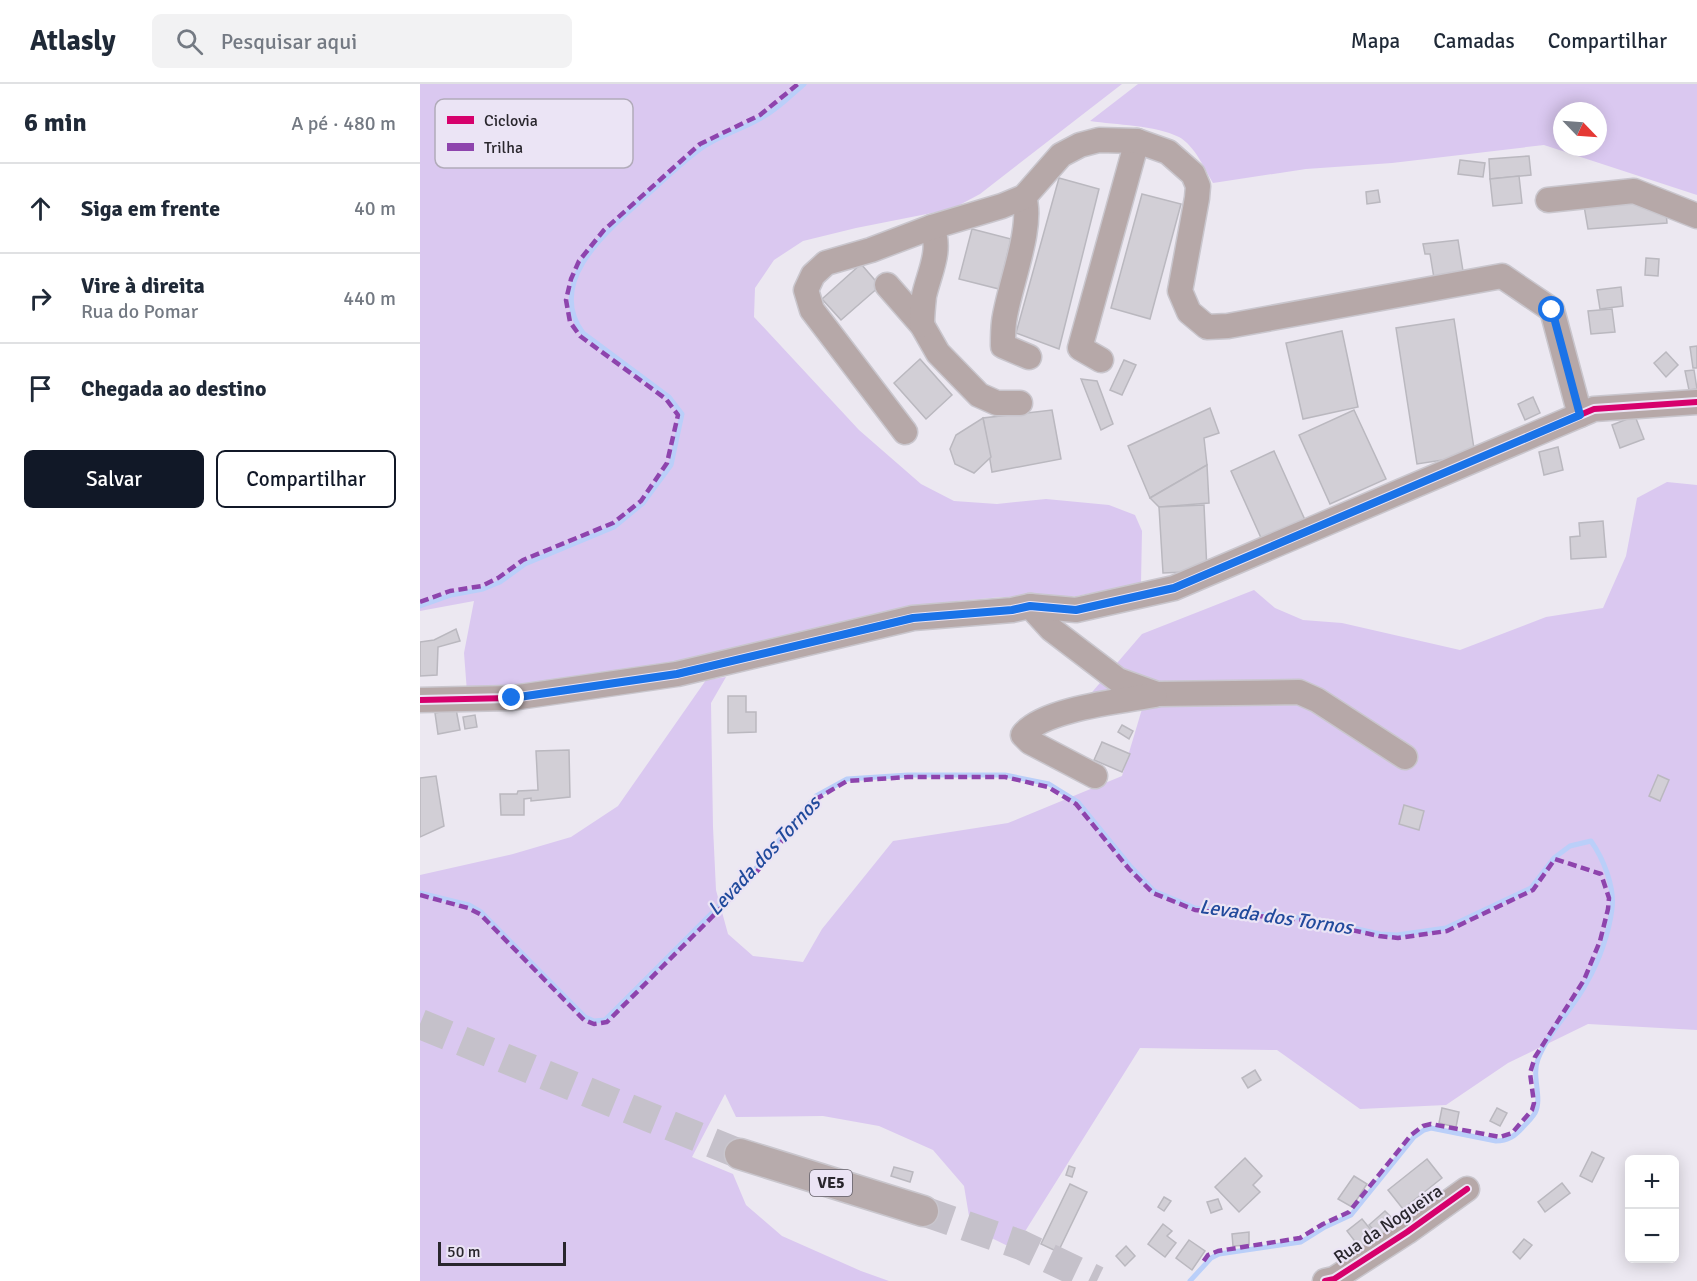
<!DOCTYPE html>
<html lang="pt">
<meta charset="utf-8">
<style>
:root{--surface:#fff;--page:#f2f2f3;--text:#1f2937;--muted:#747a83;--line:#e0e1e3;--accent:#111827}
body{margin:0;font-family:Signika,sans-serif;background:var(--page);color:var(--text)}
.controls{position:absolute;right:18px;bottom:18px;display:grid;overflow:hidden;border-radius:9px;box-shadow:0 3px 15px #0003}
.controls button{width:54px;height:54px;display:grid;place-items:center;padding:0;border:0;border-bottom:2px solid var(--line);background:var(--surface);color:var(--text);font:30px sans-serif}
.compass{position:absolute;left:1133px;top:18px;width:54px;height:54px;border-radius:50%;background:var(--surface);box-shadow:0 3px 15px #0003;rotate:115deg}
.scale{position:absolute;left:18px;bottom:15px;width:128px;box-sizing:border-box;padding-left:6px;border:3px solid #29262d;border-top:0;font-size:16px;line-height:21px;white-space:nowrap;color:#29262d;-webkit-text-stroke:4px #ebe4f5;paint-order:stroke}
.stop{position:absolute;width:18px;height:18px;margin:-14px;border:4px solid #1a73e8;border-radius:50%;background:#fff}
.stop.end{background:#1a73e8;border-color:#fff;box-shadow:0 2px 6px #0008}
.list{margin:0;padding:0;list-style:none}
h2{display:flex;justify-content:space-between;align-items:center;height:78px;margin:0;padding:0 24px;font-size:26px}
h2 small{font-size:20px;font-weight:400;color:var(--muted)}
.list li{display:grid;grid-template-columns:39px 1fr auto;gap:18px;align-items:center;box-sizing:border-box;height:90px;padding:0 24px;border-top:2px solid var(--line)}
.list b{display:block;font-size:22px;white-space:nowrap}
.list p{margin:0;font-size:20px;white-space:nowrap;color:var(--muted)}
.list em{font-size:20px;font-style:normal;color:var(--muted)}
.actions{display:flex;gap:12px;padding:18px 24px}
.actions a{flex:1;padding:14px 0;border:2px solid var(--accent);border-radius:9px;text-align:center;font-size:21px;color:var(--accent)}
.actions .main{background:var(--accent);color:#fff}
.icon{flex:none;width:33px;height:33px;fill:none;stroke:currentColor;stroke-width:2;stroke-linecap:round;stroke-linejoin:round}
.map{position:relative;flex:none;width:1277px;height:1197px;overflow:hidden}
header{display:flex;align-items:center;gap:36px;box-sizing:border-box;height:84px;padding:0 30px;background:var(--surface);border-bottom:2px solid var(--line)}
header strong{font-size:28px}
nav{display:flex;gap:33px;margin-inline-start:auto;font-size:21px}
.search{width:420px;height:54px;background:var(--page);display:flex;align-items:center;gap:15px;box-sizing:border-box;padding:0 21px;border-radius:9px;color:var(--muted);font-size:22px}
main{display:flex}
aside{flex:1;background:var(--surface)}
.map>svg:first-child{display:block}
.green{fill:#dac8f0;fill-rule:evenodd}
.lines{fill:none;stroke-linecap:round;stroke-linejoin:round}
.stream{stroke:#bacff9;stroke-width:5}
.building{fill:#d2cfd6;stroke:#bab8bf;stroke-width:1.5}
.major-tunnel{stroke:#c5c1ca;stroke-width:30;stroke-dasharray:30 15;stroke-linecap:butt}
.minor-casing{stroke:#c9c6cd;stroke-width:27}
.major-casing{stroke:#c9c6cd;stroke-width:33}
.minor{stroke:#b6a8a8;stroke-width:24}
.major{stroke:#b7abac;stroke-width:30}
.quiet{stroke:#8e44ad;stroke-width:4.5;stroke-dasharray:9 4.5;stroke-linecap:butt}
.cycleway-casing{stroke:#ebe4f5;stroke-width:10}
.cycleway{stroke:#d6006c;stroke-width:6}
.route{stroke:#1a73e8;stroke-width:8}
.labels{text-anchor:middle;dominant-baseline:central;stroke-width:4.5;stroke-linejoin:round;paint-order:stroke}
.shield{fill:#ebe4f5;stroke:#635f69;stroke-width:1.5}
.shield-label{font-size:16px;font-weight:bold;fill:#29262d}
.street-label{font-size:18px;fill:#29262d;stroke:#ebe4f5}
.water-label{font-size:20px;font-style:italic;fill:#214a9c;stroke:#ebe4f5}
.key{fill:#ebe4f5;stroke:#b1abb9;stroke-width:1.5}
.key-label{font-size:16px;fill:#29262d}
</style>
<header>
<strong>Atlasly</strong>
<div class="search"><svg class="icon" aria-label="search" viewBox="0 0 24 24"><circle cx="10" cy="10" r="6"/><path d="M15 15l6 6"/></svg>Pesquisar aqui</div>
<nav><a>Mapa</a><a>Camadas</a><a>Compartilhar</a></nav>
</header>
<main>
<aside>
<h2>6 min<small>A pé · 480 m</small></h2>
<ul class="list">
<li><svg class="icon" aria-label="ahead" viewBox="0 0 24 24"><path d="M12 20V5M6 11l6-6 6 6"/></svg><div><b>Siga em frente</b></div><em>40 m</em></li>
<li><svg class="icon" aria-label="right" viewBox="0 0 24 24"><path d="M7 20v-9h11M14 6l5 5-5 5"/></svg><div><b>Vire à direita</b><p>Rua do Pomar</p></div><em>440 m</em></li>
<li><svg class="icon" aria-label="arrive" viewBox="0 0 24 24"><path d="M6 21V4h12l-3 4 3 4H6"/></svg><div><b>Chegada ao destino</b></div></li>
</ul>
<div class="actions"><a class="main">Salvar</a><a>Compartilhar</a></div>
</aside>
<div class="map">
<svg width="1277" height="1197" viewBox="0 0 1277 1197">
<rect width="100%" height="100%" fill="#ece8f1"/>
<!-- green -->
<g class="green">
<polygon points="0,0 702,0 560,110 532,125 436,144 383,157 354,176 335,204 334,233 439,346 501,400 534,417 577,420 626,415 689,421 715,431 722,447 721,499 657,512 582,513 537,517 354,556 288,576 47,608 44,569 54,517 0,527"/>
<path d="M718 0H1277V111L1124 61 972 79 886 85 793 99C784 84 775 62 759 53 735 41 696 41 670 37ZM1142 27H1178V63H1142Z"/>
<polygon points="1247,398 1277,401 1277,946 1168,940 1088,979 1026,1021 940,1025 857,966 720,964 594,1165 551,1144 544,1102 513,1066 459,1042 403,1032 316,1033 305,1010 272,1073 313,1090 326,1121 362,1152 441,1187 469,1197 0,1197 0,791 93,770 151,753 198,722 286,596 306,593 291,619 293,743 296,806 308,850 333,872 383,878 402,845 473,757 588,739 702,692 722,625 660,631 673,607 722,550 834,506 855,524 883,536 922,539 1040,566 1126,533 1183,524 1206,472 1217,414"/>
</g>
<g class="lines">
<!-- stream -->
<g class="stream">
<path d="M0 522 31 511 63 505 80 498 105 480 194 443 223 419 251 381 262 330 249 313 163 249C124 196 191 144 227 111 245 95 263 77 283 63 301 51 322 45 341 34 357 26 370 12 384 0"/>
<path d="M0 809 49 821 61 828 165 933 174 937 185 936 332 789 396 712 427 695 488 691H585L629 700 658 718 711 783 734 807 775 824 891 835 960 850 977 851 1026 844 1111 804 1134 774 1150 762 1171 757C1183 774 1195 803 1192 825 1189 849 1179 877 1167 898 1153 925 1129 947 1118 975 1111 993 1123 1014 1115 1029 1112 1034 1107 1039 1103 1043 1095 1052 1088 1057 1076 1057L1011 1044 1004 1046 994 1053 931 1131 905 1143 881 1158 799 1170 791 1174 770 1197"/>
</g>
</g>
<!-- building -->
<g class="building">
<polygon points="1109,72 1111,91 1070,95 1069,75"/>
<polygon points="1040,76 1065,79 1063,93 1038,90"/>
<polygon points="1099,92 1102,119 1073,122 1070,95"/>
<polygon points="639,94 679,105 639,265 596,249"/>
<polygon points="958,106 960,118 947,120 946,108"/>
<polygon points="722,110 761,120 730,235 691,224"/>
<polygon points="1222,117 1246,127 1247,139 1168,145 1164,122"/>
<polygon points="552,145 591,155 579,205 539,195"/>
<polygon points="1038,156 1043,187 1014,194 1010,170 1005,170 1003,160"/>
<polygon points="1226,174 1239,175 1238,192 1225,191"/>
<polygon points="441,180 460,202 421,236 402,215"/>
<polygon points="1201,203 1203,222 1180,225 1177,206"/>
<polygon points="1192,225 1195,248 1171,250 1168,227"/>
<polygon points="1034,235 1055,371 997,380 976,244"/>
<polygon points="922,247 938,323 883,335 866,259"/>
<polygon points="1277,262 1277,284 1273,284 1270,263"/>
<polygon points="1246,268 1258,281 1246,293 1234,279"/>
<polygon points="500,275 532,311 506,335 474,299"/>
<polygon points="704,276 716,281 702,311 690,306"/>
<polygon points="1274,286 1277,305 1269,306 1265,287"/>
<polygon points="661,295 677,297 693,340 681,346"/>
<polygon points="1113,313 1120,329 1105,336 1098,320"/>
<polygon points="790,324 799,349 784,354 787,381 730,414 708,362"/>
<polygon points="632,326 641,375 572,388 563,334"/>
<polygon points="934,326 966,395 910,420 879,351"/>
<polygon points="1215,332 1224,355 1200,364 1192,341"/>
<polygon points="563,334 571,373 554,389 535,380 530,365 536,351"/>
<polygon points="1138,363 1143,386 1124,391 1119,368"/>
<polygon points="854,367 885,436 842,456 811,387"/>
<polygon points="787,381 789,419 739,423 730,414"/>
<polygon points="784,421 787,487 743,489 739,423"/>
<polygon points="1183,437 1186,473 1151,475 1150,453 1160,452 1159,439"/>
<polygon points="36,545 40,557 18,563 17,591 0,592 0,558 14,556"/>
<polygon points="308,612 326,612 326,628 336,628 336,648 308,649"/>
<polygon points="36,625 40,646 18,650 15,629"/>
<polygon points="55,631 57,643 45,645 43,633"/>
<polygon points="702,641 713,647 709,655 698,648"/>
<polygon points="682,658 710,670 702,688 674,676"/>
<polygon points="149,666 150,713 111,717 111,714 104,715 104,731 81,731 80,710 97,710 98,707 118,706 116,667"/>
<polygon points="1238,691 1249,696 1240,717 1229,712"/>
<polygon points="16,692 24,742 0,753 0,694"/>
<polygon points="984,721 1004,727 999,746 979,740"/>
<polygon points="835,986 841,996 828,1004 822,994"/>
<polygon points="1022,1024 1039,1028 1036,1043 1019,1039"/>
<polygon points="1077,1024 1087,1029 1080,1042 1070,1037"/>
<polygon points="1172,1068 1184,1074 1172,1098 1160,1092"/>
<polygon points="825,1074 842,1092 833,1101 840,1108 819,1128 795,1103"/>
<polygon points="1007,1075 1022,1094 983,1125 968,1106"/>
<polygon points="649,1082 655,1084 652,1093 646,1091"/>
<polygon points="474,1083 493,1088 490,1098 471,1092"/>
<polygon points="934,1092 947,1100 932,1123 918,1115"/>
<polygon points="1142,1099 1150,1109 1125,1128 1118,1118"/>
<polygon points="650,1100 667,1108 638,1168 621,1160"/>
<polygon points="744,1113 751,1117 744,1127 738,1123"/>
<polygon points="798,1115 802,1125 791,1129 787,1118"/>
<polygon points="965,1127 976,1138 960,1153 949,1141"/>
<polygon points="942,1135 956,1152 940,1164 927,1147"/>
<polygon points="743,1140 752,1147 747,1152 756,1159 745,1173 728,1160"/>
<polygon points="829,1148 829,1161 813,1162 812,1150"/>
<polygon points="1104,1155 1112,1161 1100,1175 1093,1168"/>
<polygon points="769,1156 785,1167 772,1186 756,1174"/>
<polygon points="706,1162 715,1172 705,1182 696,1172"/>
</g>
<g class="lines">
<!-- major-tunnel -->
<g class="major-tunnel">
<polyline points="0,940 320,1070"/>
<polyline points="503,1127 601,1161 677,1197"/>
</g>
<defs>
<g id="minor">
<path d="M604 113C614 143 588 205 584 238 583 246 583 254 583 262L609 273"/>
<polyline points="1128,116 1214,107 1277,132"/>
<polyline points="467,201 502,241 518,269 559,311 577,319 600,319"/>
<path d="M502 241C502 231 503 221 504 212 509 189 522 167 512 143"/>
<polyline points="681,276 660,264 717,57"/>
<polyline points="485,348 392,226 386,206 393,191 406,179 451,166 512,143 582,122 604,113 641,71 660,61 679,56 717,57 748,68 773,90 778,102 777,114 760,207 769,228 787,243 808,242 1082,192 1132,226 1160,331"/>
<polyline points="610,522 631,545 698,596 737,610 879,608 897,616 985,673"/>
<polyline points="0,616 92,614 257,590 493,534 592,526 610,522 656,526 754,504 1174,325 1277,318"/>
<path d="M675 692 610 658 603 651C622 625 702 617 735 611"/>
<polyline points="905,1197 914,1195 987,1148 1047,1105"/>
</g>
<polyline id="major" points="320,1070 503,1127"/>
</defs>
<!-- minor casing -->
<use href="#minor" class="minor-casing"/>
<!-- major casing -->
<use href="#major" class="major-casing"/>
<!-- minor -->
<use href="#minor" class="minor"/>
<!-- major -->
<use href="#major" class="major"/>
<!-- quiet -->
<g class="quiet">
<polyline points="0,518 30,507 62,502 78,494 103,476 193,439 221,417 247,379 258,331 246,315 160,252 150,238 146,216 151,195 159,177 184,146 280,60 340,31 378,0"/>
<polyline points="0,811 48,824 60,830 164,936 174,940 187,938 334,791 398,714 427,697 488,693 585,693 628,703 656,720 709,785 733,809 775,826 890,837 959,852 978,854 1027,847 1113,806 1135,775 1181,790 1189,814 1188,825 1180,857 1164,896 1115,973 1110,989 1114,1019 1112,1026 1092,1049 1080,1053 1011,1040 1003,1042 991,1051 929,1128 903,1140 880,1154 798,1167 788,1171 783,1178"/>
</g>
<defs>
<g id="cycleway">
<polyline points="0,616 92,614 257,590 493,534 592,526 610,522 656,526 754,504 1174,325 1277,318"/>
<polyline points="905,1197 914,1195 987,1148 1047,1105"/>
</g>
</defs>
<!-- cycleway casing -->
<use href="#cycleway" class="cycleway-casing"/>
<!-- cycleway -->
<use href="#cycleway" class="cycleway"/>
</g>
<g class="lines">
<!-- route -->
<polyline class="route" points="92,614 257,590 493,534 592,526 610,522 656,526 754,504 1160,331 1132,226"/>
</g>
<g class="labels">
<!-- shield labels -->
<rect class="shield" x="390" y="1086" width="42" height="26" rx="4.5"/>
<g class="shield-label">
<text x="411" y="1099">VE5</text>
</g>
<!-- street labels -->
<g class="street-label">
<text transform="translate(968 1140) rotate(-34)">Rua da Nogueira</text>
</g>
<!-- water labels -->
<g class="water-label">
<text transform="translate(344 772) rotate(-47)">Levada dos Tornos</text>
<text transform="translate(856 833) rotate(8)">Levada dos Tornos</text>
</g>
</g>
<!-- legend -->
<rect x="15" y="15" width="198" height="69" rx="9" class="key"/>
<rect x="27" y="32" width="27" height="8" fill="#d6006c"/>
<rect x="27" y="59" width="27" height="8" fill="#8e44ad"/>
<g class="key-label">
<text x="64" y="42">Ciclovia</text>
<text x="64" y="69">Trilha</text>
</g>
</svg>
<div class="controls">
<button>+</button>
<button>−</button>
</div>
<svg class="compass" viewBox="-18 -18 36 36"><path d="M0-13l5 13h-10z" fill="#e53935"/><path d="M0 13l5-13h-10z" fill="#747a83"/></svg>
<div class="scale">50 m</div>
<div class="stop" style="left:1132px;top:226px"></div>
<div class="stop end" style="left:92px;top:614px"></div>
</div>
</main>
